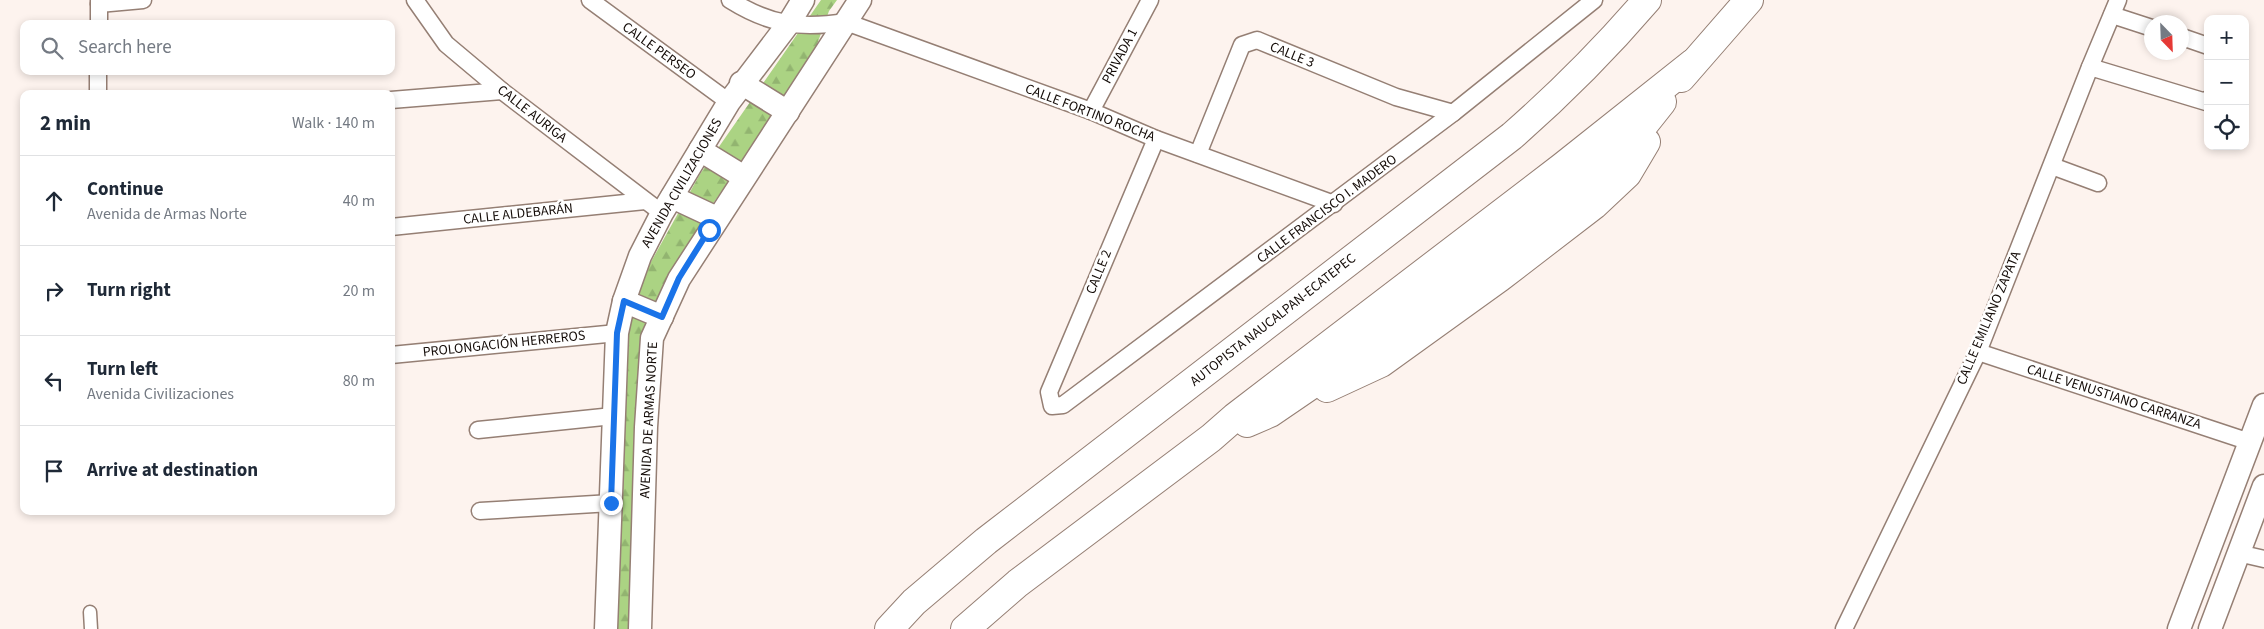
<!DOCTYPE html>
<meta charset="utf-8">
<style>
:root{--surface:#fff;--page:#f6f6f7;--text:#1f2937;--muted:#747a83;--line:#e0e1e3}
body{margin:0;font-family:"Source Sans 3",sans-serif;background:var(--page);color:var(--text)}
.controls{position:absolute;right:15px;top:15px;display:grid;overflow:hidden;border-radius:10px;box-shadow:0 2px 8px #0003}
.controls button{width:45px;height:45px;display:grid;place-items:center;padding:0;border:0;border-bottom:1px solid var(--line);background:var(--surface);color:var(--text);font:25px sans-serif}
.compass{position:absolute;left:2144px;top:15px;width:45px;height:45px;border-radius:50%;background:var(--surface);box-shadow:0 2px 8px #0003;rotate:157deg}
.stop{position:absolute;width:15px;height:15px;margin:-11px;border:4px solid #1a73e8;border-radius:50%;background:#fff}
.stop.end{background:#1a73e8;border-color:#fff;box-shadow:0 1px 5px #0008}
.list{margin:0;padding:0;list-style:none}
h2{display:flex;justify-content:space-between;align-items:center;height:65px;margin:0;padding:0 20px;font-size:21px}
h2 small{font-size:16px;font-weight:400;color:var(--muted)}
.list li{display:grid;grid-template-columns:32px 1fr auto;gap:15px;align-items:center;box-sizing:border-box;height:90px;padding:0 20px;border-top:1px solid var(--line)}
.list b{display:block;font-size:19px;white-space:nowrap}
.list p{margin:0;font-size:16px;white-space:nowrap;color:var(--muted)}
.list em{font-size:16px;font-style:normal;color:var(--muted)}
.icon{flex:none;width:28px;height:28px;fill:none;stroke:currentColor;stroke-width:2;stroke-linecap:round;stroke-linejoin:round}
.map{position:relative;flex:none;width:2264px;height:629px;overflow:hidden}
.search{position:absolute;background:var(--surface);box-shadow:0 2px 8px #0003;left:20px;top:20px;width:375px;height:55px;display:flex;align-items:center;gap:12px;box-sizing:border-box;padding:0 18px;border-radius:10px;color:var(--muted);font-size:19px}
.panel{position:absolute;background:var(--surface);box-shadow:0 2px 8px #0003;left:20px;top:90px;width:375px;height:425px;border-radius:10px}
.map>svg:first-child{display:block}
.forest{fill:url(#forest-firs)}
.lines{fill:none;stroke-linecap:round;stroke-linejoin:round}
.pedestrian-casing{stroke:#957f74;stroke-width:15}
.minor-casing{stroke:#957f74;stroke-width:19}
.secondary-casing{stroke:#957f74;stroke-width:25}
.motorway-casing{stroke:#957f74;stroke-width:30}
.pedestrian{stroke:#fff;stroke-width:12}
.minor{stroke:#fff;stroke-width:16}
.secondary{stroke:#fff;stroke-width:22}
.motorway{stroke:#fff;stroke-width:28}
.route{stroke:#1a73e8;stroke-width:6}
.labels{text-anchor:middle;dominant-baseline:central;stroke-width:5;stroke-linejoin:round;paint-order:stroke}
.street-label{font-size:14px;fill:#130b07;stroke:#fff}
</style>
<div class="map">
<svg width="2264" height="629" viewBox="0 0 2264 629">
<defs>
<pattern id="forest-firs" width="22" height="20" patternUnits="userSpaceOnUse" patternTransform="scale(1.25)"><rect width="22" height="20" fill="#abd383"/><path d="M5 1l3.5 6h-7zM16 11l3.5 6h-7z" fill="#92b470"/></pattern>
</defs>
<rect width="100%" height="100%" fill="#fdf3ee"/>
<!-- forest -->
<polygon class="forest" points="821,0 837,0 829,11 809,67 714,202 670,279 644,332 633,629 616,629 624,331 647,269 700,174"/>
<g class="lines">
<defs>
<polyline id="pedestrian" points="90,612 91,629"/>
<g id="minor">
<polyline points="415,0 446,44 502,91 662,213"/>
<polyline points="590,0 729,102"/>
<path d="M730 0C770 25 800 29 846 22L1091 111 1156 139 1334 204"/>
<polyline points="99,4 143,0"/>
<polyline points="2112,15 2152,28"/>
<polyline points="99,24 99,0"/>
<polyline points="2182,37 2208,46"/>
<polyline points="2090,67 2206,102 2208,99"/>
<polyline points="98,94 98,71"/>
<polyline points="391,100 502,91"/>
<polyline points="1091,111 1150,0"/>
<polyline points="1156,139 1049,392 1052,406 1063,405 1453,113 1594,0"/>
<polyline points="1198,154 1242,45 1257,40 1396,97 1453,113"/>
<polyline points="2052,166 2098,183"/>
<polyline points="391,227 645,201"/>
<polyline points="1978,352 2250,442"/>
<polyline points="391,355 617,333"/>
<polyline points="478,430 613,416"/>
<polyline points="480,511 611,503"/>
<polyline points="2238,553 2264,559"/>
<polyline points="1844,629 1978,352 2090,67 2118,0"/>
</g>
<g id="secondary">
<polyline points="741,83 788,112"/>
<polyline points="700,150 744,177"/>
<polyline points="672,197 717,218"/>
<polyline points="624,301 662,317"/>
<polyline points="606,629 617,333 624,301 640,256 662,213 729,102 789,23 803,0"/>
<polyline points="640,629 646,427 652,338 679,279 860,0"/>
<polyline points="2179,629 2264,405"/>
<polyline points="2210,629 2264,486"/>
</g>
<g id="motorway">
<polyline points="1681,78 1749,0"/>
<polyline points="1327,388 1381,363 1499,278 1594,205 1627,174 1646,142"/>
<polyline points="1247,423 1270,413 1311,385 1578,186 1635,136 1662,102"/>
<path d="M889 629 914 602 986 541 1512 136C1560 94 1605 49 1647 0"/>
<polyline points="965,629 1018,583 1211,438 1235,417 1562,167 1693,63"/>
</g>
</defs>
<!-- pedestrian casing -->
<use href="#pedestrian" class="pedestrian-casing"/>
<!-- minor casing -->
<use href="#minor" class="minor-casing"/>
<!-- secondary casing -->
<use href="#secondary" class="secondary-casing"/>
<!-- motorway casing -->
<use href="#motorway" class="motorway-casing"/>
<!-- pedestrian -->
<use href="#pedestrian" class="pedestrian"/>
<!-- minor -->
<use href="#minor" class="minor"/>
<!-- secondary -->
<use href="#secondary" class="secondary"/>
<!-- motorway -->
<use href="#motorway" class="motorway"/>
</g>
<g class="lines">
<!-- route -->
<polyline class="route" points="611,503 617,333 624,301 662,317 679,278 709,230"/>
</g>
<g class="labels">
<!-- street labels -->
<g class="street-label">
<text transform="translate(659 51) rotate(36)">CALLE PERSEO</text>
<text transform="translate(1292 55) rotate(22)">CALLE 3</text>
<text transform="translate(1120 56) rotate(-62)">PRIVADA 1</text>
<text transform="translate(1090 113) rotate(21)">CALLE FORTINO ROCHA</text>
<text transform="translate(532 114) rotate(38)">CALLE AURIGA</text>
<text transform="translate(682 183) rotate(-60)">AVENIDA CIVILIZACIONES</text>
<text transform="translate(1327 209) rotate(-37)">CALLE FRANCISCO I. MADERO</text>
<text transform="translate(518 214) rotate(-6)">CALLE ALDEBARÁN</text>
<text transform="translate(1099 272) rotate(-68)">CALLE 2</text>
<text transform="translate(1989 318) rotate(-67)">CALLE EMILIANO ZAPATA</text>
<text transform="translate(1273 320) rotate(-38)">AUTOPISTA NAUCALPAN-ECATEPEC</text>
<text transform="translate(504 344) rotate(-6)">PROLONGACIÓN HERREROS</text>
<text transform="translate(2114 397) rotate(18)">CALLE VENUSTIANO CARRANZA</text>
<text transform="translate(649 420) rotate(-87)">AVENIDA DE ARMAS NORTE</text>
</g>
</g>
</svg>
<div class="controls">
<button>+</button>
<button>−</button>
<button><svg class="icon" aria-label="locate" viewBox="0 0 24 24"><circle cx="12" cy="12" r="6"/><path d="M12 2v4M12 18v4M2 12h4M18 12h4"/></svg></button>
</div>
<svg class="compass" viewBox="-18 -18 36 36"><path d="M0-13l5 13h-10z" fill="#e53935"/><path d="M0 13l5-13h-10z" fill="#747a83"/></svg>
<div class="stop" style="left:709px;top:230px"></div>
<div class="stop end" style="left:611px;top:503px"></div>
<div class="search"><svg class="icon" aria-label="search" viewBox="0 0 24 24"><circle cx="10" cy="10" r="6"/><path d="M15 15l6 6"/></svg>Search here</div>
<section class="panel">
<h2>2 min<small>Walk · 140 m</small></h2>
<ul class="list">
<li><svg class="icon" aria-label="ahead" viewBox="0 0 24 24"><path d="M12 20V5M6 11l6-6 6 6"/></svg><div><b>Continue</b><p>Avenida de Armas Norte</p></div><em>40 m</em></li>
<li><svg class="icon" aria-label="right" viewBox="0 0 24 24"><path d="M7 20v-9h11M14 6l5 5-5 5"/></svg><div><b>Turn right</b></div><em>20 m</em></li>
<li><svg class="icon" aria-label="left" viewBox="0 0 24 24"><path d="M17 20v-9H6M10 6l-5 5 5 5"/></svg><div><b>Turn left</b><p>Avenida Civilizaciones</p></div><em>80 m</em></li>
<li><svg class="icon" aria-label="arrive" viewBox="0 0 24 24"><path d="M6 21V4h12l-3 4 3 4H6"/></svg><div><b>Arrive at destination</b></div></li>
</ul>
</section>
</div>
